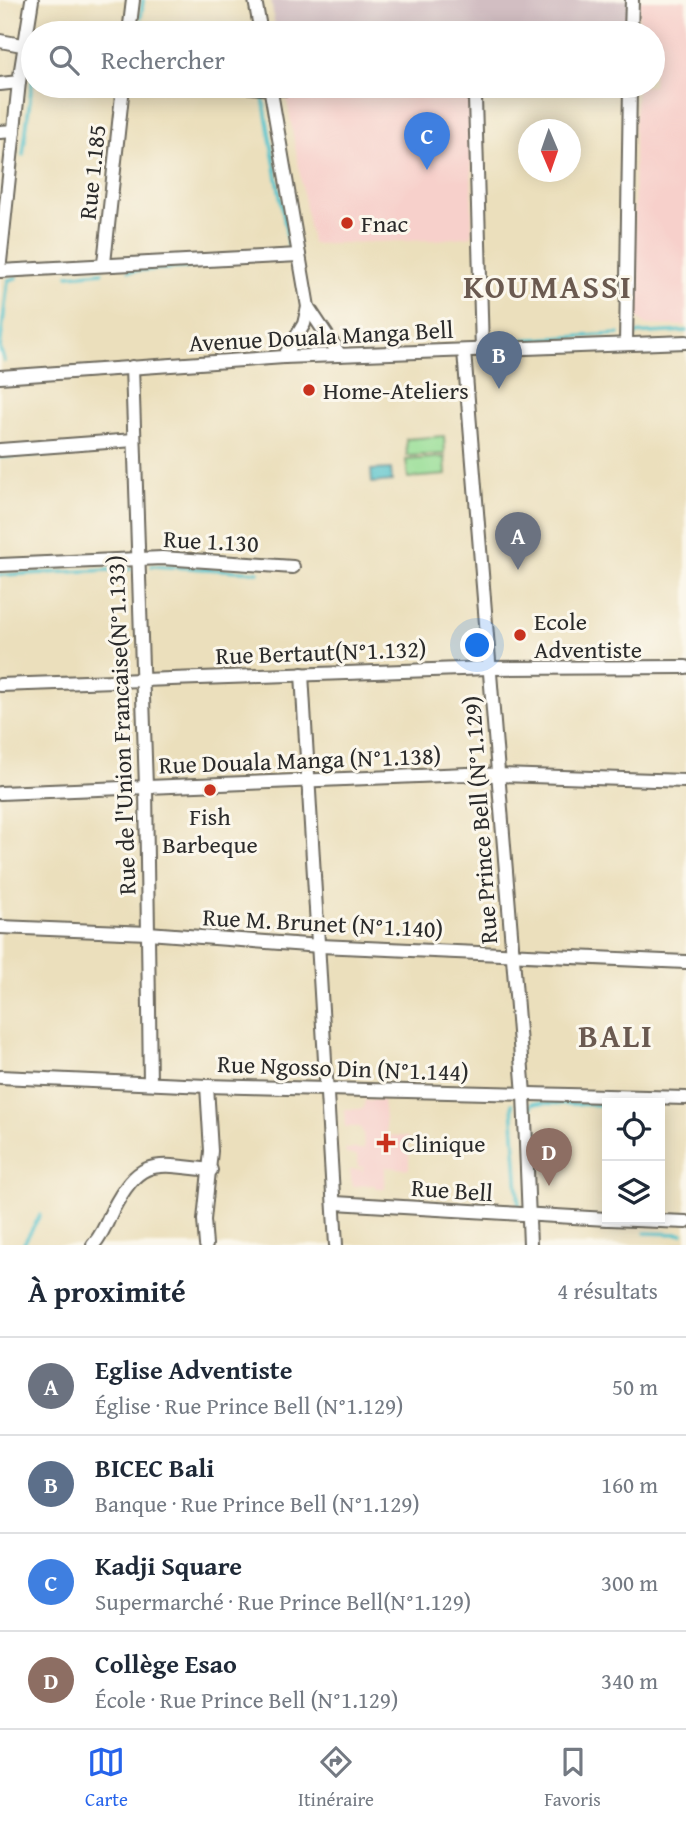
<!DOCTYPE html>
<html lang="fr">
<meta charset="utf-8">
<style>
:root{--surface:#fff;--page:#f6f6f7;--text:#1f2937;--muted:#747a83;--line:#e0e1e3;--accent:#2563eb}
body{margin:0;font-family:"Gentium Book Plus",serif;background:var(--page);color:var(--text)}
.controls{position:absolute;right:21px;bottom:21px;display:grid;overflow:hidden;border-radius:0px;box-shadow:0 4px 18px #0003}
.controls button{width:63px;height:63px;display:grid;place-items:center;padding:0;border:0;border-bottom:2px solid var(--line);background:var(--surface);color:var(--text);font:35px sans-serif}
.compass{position:absolute;left:518px;top:119px;width:63px;height:63px;border-radius:50%;background:var(--surface);box-shadow:0 4px 18px #0003;rotate:178deg}
.you{position:absolute;left:478px;top:646px;width:24px;height:24px;margin:-18px;border:5px solid #fff;border-radius:50%;background:#1a73e8;box-shadow:0 0 0 10px #1a73e833}
.badge{display:grid;place-items:center;width:46px;height:46px;border-radius:50%;background:var(--accent);color:#fff;font-size:23px;font-weight:700}
.pin{position:absolute;translate:-50% -58px;filter:drop-shadow(0 2px 4px #0008)}
.pin::after{content:'';position:absolute;top:37px;width:24px;height:21px;background:inherit;clip-path:polygon(0 0,100% 0,50% 100%)}
.list{margin:0;padding:0;list-style:none}
h2{display:flex;justify-content:space-between;align-items:center;height:91px;margin:0;padding:0 28px;font-size:30px}
h2 small{font-size:23px;font-weight:400;color:var(--muted)}
.list li{display:grid;grid-template-columns:46px 1fr auto;gap:21px;align-items:center;box-sizing:border-box;height:98px;padding:0 28px;border-top:2px solid var(--line)}
.list b{display:block;font-size:26px;white-space:nowrap}
.list p{margin:0;font-size:23px;white-space:nowrap;color:var(--muted)}
.list em{font-size:23px;font-style:normal;color:var(--muted)}
.icon{flex:none;width:38px;height:38px;fill:none;stroke:currentColor;stroke-width:2;stroke-linecap:round;stroke-linejoin:round}
.map{position:relative;flex:none;width:686px;height:1245px;overflow:hidden}
.search{position:absolute;background:var(--surface);box-shadow:0 4px 18px #0003;left:21px;right:21px;top:21px;height:77px;display:flex;align-items:center;gap:18px;box-sizing:border-box;padding:0 24px;border-radius:38px;color:var(--muted);font-size:26px}
.sheet{height:483px;background:var(--surface)}
nav{display:flex;justify-content:space-around;align-items:center;box-sizing:border-box;height:98px;border-top:2px solid var(--line);background:var(--surface);font-size:19px;color:var(--muted)}
nav a{display:grid;justify-items:center;gap:4px}
nav .on{color:var(--accent)}
.map>svg:first-child{display:block}
.built{fill:#f7d0cb}
.industrial{fill:#d2bec2}
.green{fill:#98de96;stroke:#628460;stroke-width:2}
.water{fill:#54c2cb;stroke:#40767b;stroke-width:2}
.lines{fill:none;stroke-linecap:round;stroke-linejoin:round}
.stream{stroke:#54c2cb;stroke-width:3.5}
.minor-casing{stroke:#6e6a5e;stroke-width:16}
.minor{stroke:#fff;stroke-width:12}
.poi-dot{fill:#c8321e;stroke:#fbf7ec;stroke-width:2.5}
.labels{text-anchor:middle;dominant-baseline:central;stroke-width:6;stroke-linejoin:round;paint-order:stroke}
.street-label{font-size:24px;fill:#2b2b2b;stroke:#fbf7ec}
.poi-label{font-size:24px;fill:#2b2b2b;stroke:#fbf7ec;text-anchor:start}
.district-label{font-size:32px;font-weight:bold;letter-spacing:2px;fill:#6b5a50;stroke:#fbf7ec}
</style>
<div class="map">
<svg width="686" height="1245" viewBox="0 0 686 1245">
<rect width="100%" height="100%" fill="#fbf7ec"/>
<filter id="ink" filterUnits="userSpaceOnUse"><feTurbulence type="fractalNoise" baseFrequency=".0143" numOctaves="2"/><feDisplacementMap in="SourceGraphic" scale="14" xChannelSelector="R" yChannelSelector="G"/><feConvolveMatrix kernelMatrix="1 2 1 2 8 2 1 2 1" color-interpolation-filters="sRGB"/></filter>
<filter id="wash" filterUnits="userSpaceOnUse"><feTurbulence type="fractalNoise" baseFrequency=".00686" numOctaves="4" result="noise"/><feDisplacementMap in="SourceGraphic" scale="28" xChannelSelector="R" yChannelSelector="G"/><feGaussianBlur stdDeviation="1.57" result="paint"/><feColorMatrix in="noise" values="0 0 0 0 0 0 0 0 0 0 0 0 0 0 0 0 0 1.4 0 .05"/><feComposite in="paint" operator="in"/></filter>
<g filter="url(#wash)">
<rect width="100%" height="100%" fill="#ebdfbc"/>
<!-- built -->
<g class="built">
<polygon points="639,0 686,0 686,326 646,325 635,315 634,129 637,86 653,86 653,33 638,33"/>
<polygon points="458,92 471,104 472,236 436,240 312,244 286,94"/>
<polygon points="365,1100 383,1100 387,1135 409,1137 409,1169 385,1167 385,1188 375,1188 375,1185 352,1186 350,1170 362,1169 363,1175 363,1167 358,1167 357,1155 346,1154 345,1149 364,1149 363,1133 360,1127 345,1127 344,1109 363,1109"/>
</g>
<!-- industrial -->
<polygon class="industrial" points="271,0 629,0 628,33 276,33"/>
<!-- green -->
<g class="green">
<polygon points="444,436 445,454 407,456 406,439"/>
<polygon points="445,457 446,475 408,478 406,460"/>
</g>
<!-- water -->
<polygon class="water" points="391,469 392,481 372,483 371,470"/>
<g class="lines">
<!-- stream -->
<g class="stream">
<polyline points="141,17 143,0"/>
<polyline points="263,97 289,248"/>
<polyline points="23,155 33,75"/>
<polyline points="129,271 196,267"/>
<polyline points="68,275 102,272"/>
<polyline points="630,334 686,331"/>
<polyline points="485,342 619,334"/>
<polyline points="4,361 0,348 8,280 16,278"/>
<polyline points="0,457 88,451"/>
<polyline points="152,566 258,572"/>
<polyline points="0,575 131,569"/>
<polyline points="512,1104 519,1208"/>
<polyline points="530,1109 532,1103 607,1105"/>
<polyline points="532,1137 537,1207"/>
<polyline points="645,1233 682,1234"/>
<polyline points="23,1245 40,1215"/>
</g>
</g>
</g>
<g filter="url(#ink)">
<g class="lines">
<defs>
<g id="minor">
<polyline points="255,0 261,33"/>
<polyline points="129,33 133,0"/>
<polyline points="631,33 632,0"/>
<polyline points="0,41 33,47"/>
<polyline points="0,84 19,82"/>
<polyline points="241,86 271,89 463,86 475,98 482,350"/>
<polyline points="270,86 308,307 340,355"/>
<polyline points="0,132 14,131"/>
<polyline points="0,262 19,82 32,0"/>
<polyline points="104,263 123,86"/>
<polyline points="0,271 299,255"/>
<polyline points="626,344 630,86"/>
<polyline points="464,351 524,1094 530,1245"/>
<polyline points="284,357 304,324 308,307"/>
<polyline points="132,367 146,787 150,1083"/>
<polyline points="0,377 284,357 686,342"/>
<polyline points="0,450 134,440"/>
<polyline points="0,565 162,558 293,567"/>
<polyline points="302,674 336,1245"/>
<polyline points="0,685 489,668 686,667"/>
<polyline points="0,793 467,774 686,781"/>
<polyline points="0,927 148,933 320,946 686,962"/>
<polyline points="0,1077 207,1086 686,1098"/>
<polyline points="335,1203 607,1219"/>
<polyline points="609,1219 686,1222"/>
<path d="M93 1245C101 1236 107 1223 112 1211 141 1156 154 1164 211 1170"/>
<polyline points="206,1245 204,1220 211,1151 207,1086"/>
</g>
</defs>
<!-- minor casing -->
<use href="#minor" class="minor-casing"/>
<!-- minor -->
<use href="#minor" class="minor"/>
</g>
</g>
<!-- markers -->
<g class="poi-dot">
<circle cx="347" cy="223" r="7"/>
<circle cx="309" cy="390" r="7"/>
<circle cx="520" cy="635" r="7"/>
<circle cx="210" cy="790" r="7"/>
<path d="M382.5 1132.5h7v7h7v7h-7v7h-7v-7h-7v-7h7z"/>
</g>
<g class="labels">
<!-- street labels -->
<g class="street-label">
<text transform="translate(92 172) rotate(-84)">Rue 1.185</text>
<text transform="translate(321 336) rotate(-3)">Avenue Douala Manga Bell</text>
<text transform="translate(211 541) rotate(3)">Rue 1.130</text>
<text transform="translate(321 652) rotate(-2)">Rue Bertaut(N°1.132)</text>
<text transform="translate(121 725) rotate(-92)">Rue de l'Union Francaise(N°1.133)</text>
<text transform="translate(300 760) rotate(-2)">Rue Douala Manga (N°1.138)</text>
<text transform="translate(480 820) rotate(-94)">Rue Prince Bell (N°1.129)</text>
<text transform="translate(323 923) rotate(3)">Rue M. Brunet (N°1.140)</text>
<text transform="translate(343 1068) rotate(2)">Rue Ngosso Din (N°1.144)</text>
<text transform="translate(452 1190) rotate(4)">Rue Bell</text>
</g>
<!-- poi labels -->
<g class="poi-label">
<text x="361" y="223">Fnac</text>
<text x="323" y="390">Home-Ateliers</text>
<text x="534" y="621">Ecole<tspan x="534" dy="28">Adventiste</tspan></text>
<text x="210" y="816" text-anchor="middle">Fish<tspan x="210" dy="28">Barbeque</tspan></text>
<text x="402" y="1143">Clinique</text>
</g>
<!-- district labels -->
<g class="district-label">
<text x="548" y="286">KOUMASSI</text>
<text x="616" y="1035">BALI</text>
</g>
</g>
</svg>
<div class="controls">
<button><svg class="icon" aria-label="locate" viewBox="0 0 24 24"><circle cx="12" cy="12" r="6"/><path d="M12 2v4M12 18v4M2 12h4M18 12h4"/></svg></button>
<button><svg class="icon" aria-label="layers" viewBox="0 0 24 24"><path d="M12 4l9 5-9 5-9-5zM3 14l9 5 9-5"/></svg></button>
</div>
<svg class="compass" viewBox="-18 -18 36 36"><path d="M0-13l5 13h-10z" fill="#e53935"/><path d="M0 13l5-13h-10z" fill="#747a83"/></svg>
<div class="you"></div>
<div class="pin badge" style="left:518px;top:570px;background:#6b7280">A</div>
<div class="pin badge" style="left:499px;top:389px;background:#5c6f8a">B</div>
<div class="pin badge" style="left:427px;top:170px;background:#3f7fe0">C</div>
<div class="pin badge" style="left:549px;top:1186px;background:#8d6e63">D</div>
<div class="search"><svg class="icon" aria-label="search" viewBox="0 0 24 24"><circle cx="10" cy="10" r="6"/><path d="M15 15l6 6"/></svg>Rechercher</div>
</div>
<section class="sheet">
<h2>À proximité<small>4 résultats</small></h2>
<ul class="list">
<li><span class="badge" style="background:#6b7280">A</span><div><b>Eglise Adventiste</b><p>Église · Rue Prince Bell (N°1.129)</p></div><em>50 m</em></li>
<li><span class="badge" style="background:#5c6f8a">B</span><div><b>BICEC Bali</b><p>Banque · Rue Prince Bell (N°1.129)</p></div><em>160 m</em></li>
<li><span class="badge" style="background:#3f7fe0">C</span><div><b>Kadji Square</b><p>Supermarché · Rue Prince Bell(N°1.129)</p></div><em>300 m</em></li>
<li><span class="badge" style="background:#8d6e63">D</span><div><b>Collège Esao</b><p>École · Rue Prince Bell (N°1.129)</p></div><em>340 m</em></li>
</ul>
</section>
<nav>
<a class="on"><svg class="icon" aria-label="map" viewBox="0 0 24 24"><path d="M3 6l6-2 6 2 6-2v14l-6 2-6-2-6 2zM9 4v14M15 6v14"/></svg>Carte</a>
<a><svg class="icon" aria-label="directions" viewBox="0 0 24 24"><path d="M12 3l9 9-9 9-9-9zM9 14v-3h6M13 9l2 2-2 2"/></svg>Itinéraire</a>
<a><svg class="icon" aria-label="saved" viewBox="0 0 24 24"><path d="M7 4h10v16l-5-4-5 4z"/></svg>Favoris</a>
</nav>
